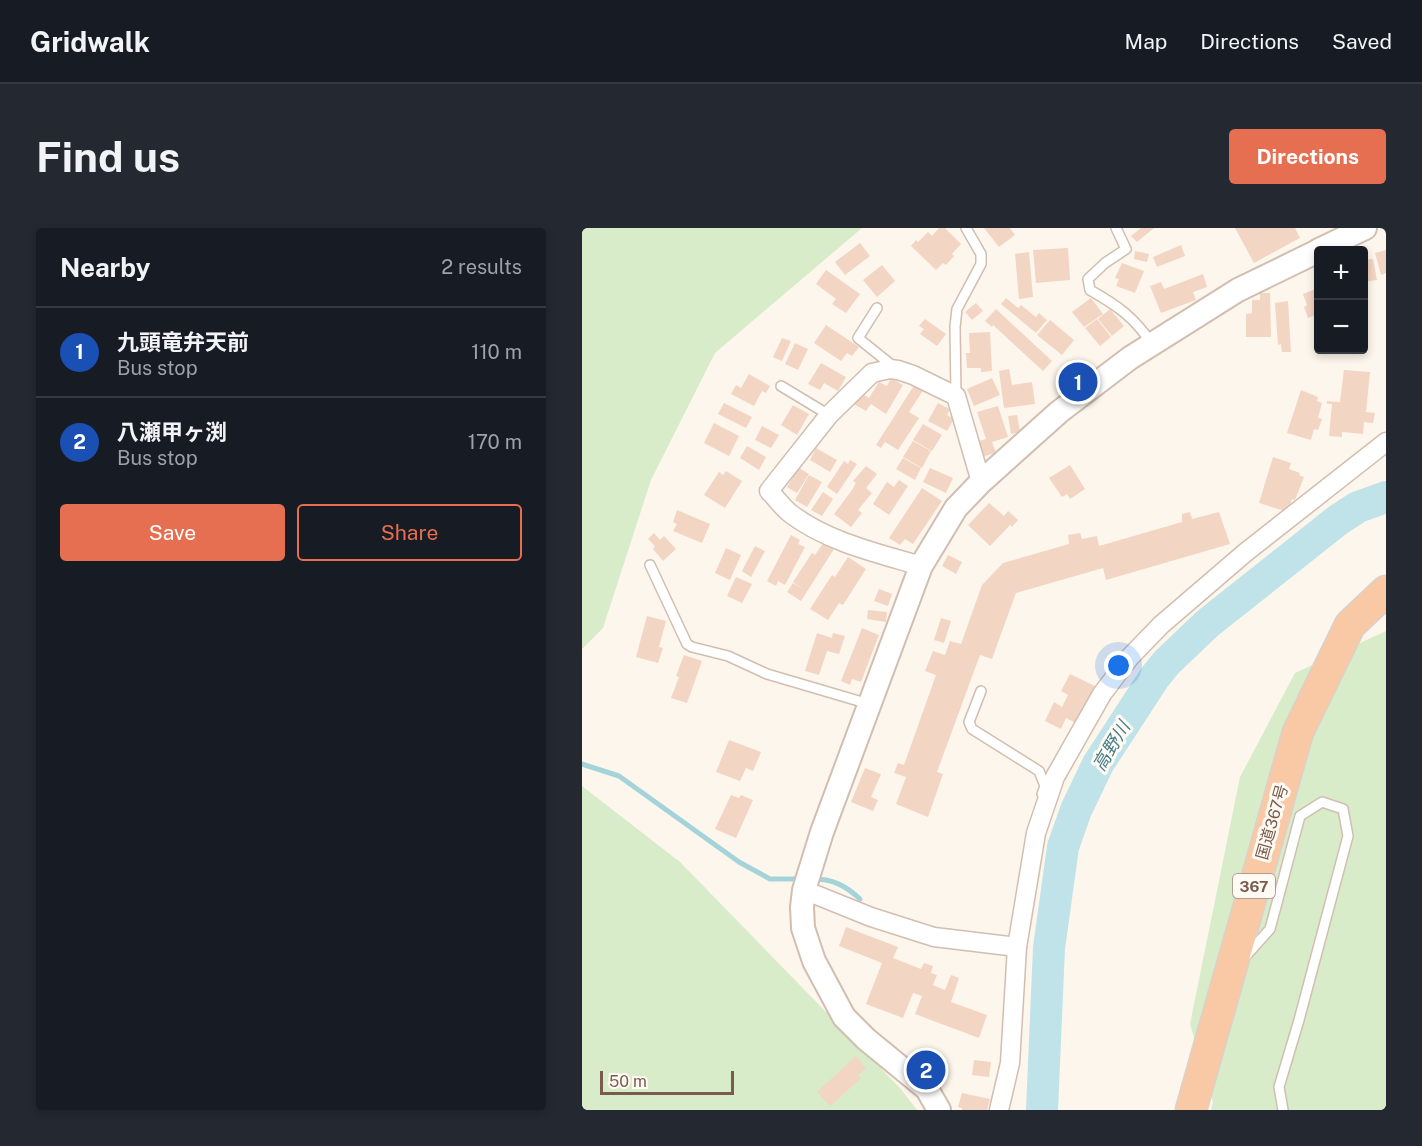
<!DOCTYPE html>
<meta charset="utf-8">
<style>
:root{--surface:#171b24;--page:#242831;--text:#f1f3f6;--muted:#9ea1a6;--line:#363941;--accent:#e76f51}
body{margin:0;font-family:"Public Sans","Noto Sans JP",sans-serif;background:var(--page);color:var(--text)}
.controls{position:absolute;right:18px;top:18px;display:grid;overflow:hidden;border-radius:6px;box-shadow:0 3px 9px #0003}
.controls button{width:54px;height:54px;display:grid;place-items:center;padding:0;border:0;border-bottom:2px solid var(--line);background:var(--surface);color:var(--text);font:30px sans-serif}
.scale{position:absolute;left:18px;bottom:15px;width:134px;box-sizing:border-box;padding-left:6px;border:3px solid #7a5c4d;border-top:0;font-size:16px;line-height:21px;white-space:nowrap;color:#7a5c4d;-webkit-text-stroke:4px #fffaf3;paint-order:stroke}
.you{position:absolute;left:537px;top:438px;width:21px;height:21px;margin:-15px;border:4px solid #fff;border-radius:50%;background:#1a73e8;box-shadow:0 0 0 9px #1a73e833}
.badge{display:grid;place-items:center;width:39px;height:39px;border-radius:50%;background:var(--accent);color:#fff;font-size:20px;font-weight:700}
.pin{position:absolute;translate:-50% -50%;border:3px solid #fff;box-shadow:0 2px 6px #0006}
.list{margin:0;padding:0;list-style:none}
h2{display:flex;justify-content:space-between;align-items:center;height:78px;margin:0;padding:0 24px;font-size:26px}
h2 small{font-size:20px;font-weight:400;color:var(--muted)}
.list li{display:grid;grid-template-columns:39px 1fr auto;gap:18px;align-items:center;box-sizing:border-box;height:90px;padding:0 24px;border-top:2px solid var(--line)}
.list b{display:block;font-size:22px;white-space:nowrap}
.list p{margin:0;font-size:20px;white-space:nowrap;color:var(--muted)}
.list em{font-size:20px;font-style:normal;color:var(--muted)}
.actions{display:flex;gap:12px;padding:18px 24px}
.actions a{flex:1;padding:14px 0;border:2px solid var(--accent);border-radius:6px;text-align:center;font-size:21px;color:var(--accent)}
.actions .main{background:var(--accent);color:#fff}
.map{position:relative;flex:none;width:804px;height:882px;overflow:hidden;border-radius:6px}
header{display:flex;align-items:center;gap:36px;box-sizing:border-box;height:84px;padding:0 30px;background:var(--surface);border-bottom:2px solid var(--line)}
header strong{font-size:28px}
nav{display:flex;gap:33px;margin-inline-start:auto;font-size:21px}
.intro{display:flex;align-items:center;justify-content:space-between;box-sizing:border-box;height:144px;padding:0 36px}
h1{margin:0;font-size:42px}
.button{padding:15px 27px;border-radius:6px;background:var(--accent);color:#fff;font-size:21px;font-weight:700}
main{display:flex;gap:36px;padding:0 36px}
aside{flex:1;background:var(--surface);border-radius:6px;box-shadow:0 3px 9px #0003}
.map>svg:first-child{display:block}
.green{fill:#d8ecc9}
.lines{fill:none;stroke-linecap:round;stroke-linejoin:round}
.stream{stroke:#a5d3da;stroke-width:5}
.river{stroke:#bfe3e8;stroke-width:32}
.building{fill:#f3d5c3}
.service-casing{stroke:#d1beb0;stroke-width:12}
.minor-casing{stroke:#d1beb0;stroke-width:21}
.tertiary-casing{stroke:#d1beb0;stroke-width:26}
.trunk-casing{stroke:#dad1cd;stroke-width:33}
.service{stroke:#fff;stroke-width:9}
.minor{stroke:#fff;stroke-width:18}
.tertiary{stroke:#fff;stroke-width:22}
.trunk{stroke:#f9c8a4;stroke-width:30}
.labels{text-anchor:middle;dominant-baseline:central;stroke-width:6;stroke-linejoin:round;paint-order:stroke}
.shield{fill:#fffaf3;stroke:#a28b7f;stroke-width:1.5}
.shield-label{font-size:15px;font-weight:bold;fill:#7a5c4d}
.street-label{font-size:16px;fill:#7a5c4d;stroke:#fffaf3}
.water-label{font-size:18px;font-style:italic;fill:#437c86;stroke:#fffaf3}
</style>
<header>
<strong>Gridwalk</strong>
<nav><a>Map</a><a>Directions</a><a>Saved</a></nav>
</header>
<div class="intro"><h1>Find us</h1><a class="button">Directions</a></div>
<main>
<aside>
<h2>Nearby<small>2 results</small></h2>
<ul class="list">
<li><span class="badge" style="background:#1a4fb4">1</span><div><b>九頭竜弁天前</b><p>Bus stop</p></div><em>110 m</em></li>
<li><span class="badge" style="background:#1a4fb4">2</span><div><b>八瀬甲ヶ渕</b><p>Bus stop</p></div><em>170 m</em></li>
</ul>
<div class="actions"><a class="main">Save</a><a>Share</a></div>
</aside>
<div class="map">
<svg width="804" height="882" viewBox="0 0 804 882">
<rect width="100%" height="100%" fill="#fdf6ec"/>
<!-- green -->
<g class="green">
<polygon points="0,0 280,0 133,125 69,252 21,400 0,421"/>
<polygon points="804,403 804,882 629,882 631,874 608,796 658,549 713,445"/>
<polygon points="0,558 98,634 319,861 335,882 0,882"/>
</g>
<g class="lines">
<!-- stream -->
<g class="stream">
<polyline points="0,536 37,548 157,634 188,651 220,651"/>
<path d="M232 651C251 651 264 658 278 671"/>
</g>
<!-- river -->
<polyline class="river" points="460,882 467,720 481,619 494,582 516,536 572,450 585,434 626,395 756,292 776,279 804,269"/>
</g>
<!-- building -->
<g class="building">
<polygon points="357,0 363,0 379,16 370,26 372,28 364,37 361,35 354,42 329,18 334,12 336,14 346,4 350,8"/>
<polygon points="402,0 428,0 433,7 417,19"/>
<polygon points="559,0 572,0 555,14 549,8"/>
<polygon points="653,0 713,0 718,10 672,35"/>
<polygon points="278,15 288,28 263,47 253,34"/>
<polygon points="599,17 603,28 575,39 571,29"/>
<polygon points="486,20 488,52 454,55 451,22"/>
<polygon points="804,22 804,45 799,47 793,25"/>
<polygon points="553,23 567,26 565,34 552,31"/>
<polygon points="447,24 451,69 437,71 433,26"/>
<polygon points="791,31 795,52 782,54 782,32"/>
<polygon points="540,35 562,43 553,65 534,58 537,51 533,50"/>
<polygon points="300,37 313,53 295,69 281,52"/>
<polygon points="244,42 278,66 264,85 250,76 254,71 234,56"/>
<polygon points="621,46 625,59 611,64 614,72 579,85 568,58 579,54 582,61"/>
<polygon points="736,60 736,86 726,90 722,79 725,77 721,66"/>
<polygon points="678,65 688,65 689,109 664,109 664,86 670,85 670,72 678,72"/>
<polygon points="424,70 436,80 439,77 454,89 457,85 465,92 454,105 419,76"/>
<polygon points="509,70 521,86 502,99 490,84"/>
<polygon points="706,73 709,124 700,124 699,116 696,117 693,75"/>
<polygon points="394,75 401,83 390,92 383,84"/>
<polygon points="414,81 470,133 461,143 411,97 410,99 403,93"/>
<polygon points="528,81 542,98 530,108 516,91"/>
<polygon points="343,91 364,106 355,118 338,106 342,101 337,98"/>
<polygon points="515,91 529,109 518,118 503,100"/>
<polygon points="468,92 492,112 480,127 455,107"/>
<polygon points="244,97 277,119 270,128 265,125 259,133 232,115"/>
<polygon points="408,104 410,143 399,144 399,140 385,140 384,125 388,125 387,105"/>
<polygon points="200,110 209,113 200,133 191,129"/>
<polygon points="213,115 226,121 216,142 203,136"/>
<polygon points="239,135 264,149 256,163 242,155 238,162 226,156"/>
<polygon points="427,141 430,157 450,154 453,176 422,180 417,143"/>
<polygon points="762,142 788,144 784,184 793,185 791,195 782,194 781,206 760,204 760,209 747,208 750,176 745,176 745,173 758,174"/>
<polygon points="167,146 188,158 184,165 180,163 172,178 149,166 154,157 159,160"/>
<polygon points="309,150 321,157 304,186 289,176 284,183 270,175 277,164 287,170 297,154 305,158"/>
<polygon points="410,150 418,167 392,178 385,161"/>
<polygon points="333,156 342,161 327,184 337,190 316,222 303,214 299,220 294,217"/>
<polygon points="719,162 736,169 735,173 740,175 736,190 740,191 736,202 732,201 729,212 705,205"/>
<polygon points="142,175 170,189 164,200 136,186"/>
<polygon points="356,175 368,181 365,187 372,191 365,203 346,193"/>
<polygon points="211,177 227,186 215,207 199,197"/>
<polygon points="416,178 426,209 410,214 414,225 399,229 394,214 404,211 395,184"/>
<polygon points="435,187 438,204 429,206 426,188"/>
<polygon points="132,195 157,208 147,228 122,215"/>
<polygon points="341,196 360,207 350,223 331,212"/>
<polygon points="180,198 197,207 189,220 173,212"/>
<polygon points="331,213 349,223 340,240 321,229"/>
<polygon points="165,218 184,229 177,242 158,230"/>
<polygon points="234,220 255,232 248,244 228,232"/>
<polygon points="691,229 709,235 707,241 718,245 717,247 722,249 713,272 710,271 706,284 677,275"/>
<polygon points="321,230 339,240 333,252 314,241"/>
<polygon points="268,232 275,236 255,266 245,259 262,233 266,236"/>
<polygon points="488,237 503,261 488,271 485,266 480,269 467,250"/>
<polygon points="284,238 295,246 284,260 290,265 276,282 280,285 269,299 252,286 270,262 274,255 271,253"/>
<polygon points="217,240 227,246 215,265 205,259"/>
<polygon points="348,240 371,250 364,265 341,254"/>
<polygon points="144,243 160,253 143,280 122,267 137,244 141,247"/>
<polygon points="227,247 240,254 225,279 213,272"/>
<polygon points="317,252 326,258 307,287 291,276 305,254 312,259"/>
<polygon points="340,260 360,273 331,316 323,311 318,317 307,310"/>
<polygon points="241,264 251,271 240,288 229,282"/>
<polygon points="407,275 422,288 426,283 436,292 430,299 428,297 408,318 386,297"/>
<polygon points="95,282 128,296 120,315 91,303 95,296 91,294"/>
<polygon points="608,284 610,291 637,284 648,316 524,352 521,340 434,365 410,431 398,427 355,544 361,546 346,589 314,576 324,549 312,545 316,535 322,537 354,447 343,443 351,423 363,427 368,413 379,416 400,357 421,335 487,316 486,307 498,305 500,311 515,308 517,318 600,294 600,286"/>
<polygon points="72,305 78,312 82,308 94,321 81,333 71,321 73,318 66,311"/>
<polygon points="209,307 218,312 216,316 223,319 203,357 196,353 194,358 185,353"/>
<polygon points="242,314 252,321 219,373 205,364 211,355 221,361 211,354 230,325 233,327"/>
<polygon points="173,318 183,323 169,349 160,343"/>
<polygon points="144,320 159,327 148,352 133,345"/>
<polygon points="366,327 380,334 374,346 360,338"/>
<polygon points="266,329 284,341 261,377 257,375 246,392 228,381 250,347 253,349"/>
<polygon points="154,349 170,356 160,375 145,368"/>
<polygon points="297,361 310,366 306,378 292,373"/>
<polygon points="286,382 305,384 304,394 285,391"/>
<polygon points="65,388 84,393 77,419 81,420 76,435 54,429"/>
<polygon points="359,390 369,393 362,415 352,412"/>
<polygon points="280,400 297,407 279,454 270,451 268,457 259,453"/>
<polygon points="235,405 250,410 251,405 263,408 257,426 245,423 237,447 223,443"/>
<polygon points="102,427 120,433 105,475 89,470 97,449 94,448"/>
<polygon points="488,446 513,458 494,495 484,490 479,501 463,493 472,474 480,479 486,467 479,463"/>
<polygon points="147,512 179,524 171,543 164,540 158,553 134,544"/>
<polygon points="283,540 299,546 289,569 296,572 291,583 269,574"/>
<polygon points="149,567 157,570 159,567 171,572 154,610 133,601"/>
<polygon points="264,699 316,719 311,730 339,741 342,735 351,738 349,745 355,747 351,757 363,762 369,747 377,750 369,774 405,787 397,810 333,786 340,768 331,765 321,790 284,776 300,735 257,718"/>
<polygon points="274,828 284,840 276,847 279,850 248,878 235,864"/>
<polygon points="392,832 409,834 407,849 390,847"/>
<polygon points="380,865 408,871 405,882 380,882 380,880 376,879"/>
</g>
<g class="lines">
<defs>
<g id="service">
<path d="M534 0 544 21 523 35 506 51 508 62C536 78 552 89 570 116"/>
<polyline points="295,80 276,110 312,139"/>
<polyline points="199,158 247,187"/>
<polyline points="374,168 373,99 375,81 399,36 399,26 384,0"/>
<polyline points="68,337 105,416 110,419 146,428 185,446 287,476"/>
<polyline points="399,463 387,494 390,501 457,543 463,558 460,566"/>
<polyline points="662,730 688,701 718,588 740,574 761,581 766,608 717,792 697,859 701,882"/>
</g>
<g id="minor">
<path d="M339 338C295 325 246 314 209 286 201 280 194 270 187 263L247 187 290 145 308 141 316 142 331 147 374 168 399 254"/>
<polyline points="222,662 289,689 352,709 435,719"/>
<polyline points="417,882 428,835 435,719 454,605 473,549 520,466 548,429 579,397 664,324 804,214"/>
</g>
<g id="tertiary">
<polyline points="737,22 783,0"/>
<polyline points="357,882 345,861 284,811 262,789 232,733 221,700 220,679 222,662 240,604 339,338 374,280 399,254 477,184 548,130 656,62 736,23"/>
</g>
<polyline id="trunk" points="609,882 716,504 768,397 804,363"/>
</defs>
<!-- service casing -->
<use href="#service" class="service-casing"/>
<!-- minor casing -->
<use href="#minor" class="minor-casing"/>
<!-- tertiary casing -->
<use href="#tertiary" class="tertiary-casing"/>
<!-- trunk casing -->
<use href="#trunk" class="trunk-casing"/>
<!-- service -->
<use href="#service" class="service"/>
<!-- minor -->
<use href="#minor" class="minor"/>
<!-- tertiary -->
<use href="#tertiary" class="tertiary"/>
<!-- trunk -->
<use href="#trunk" class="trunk"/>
</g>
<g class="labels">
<!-- shield labels -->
<rect class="shield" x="651" y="646" width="42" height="24" rx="4.5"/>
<g class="shield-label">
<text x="672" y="658">367</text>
</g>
<!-- street labels -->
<g class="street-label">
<text transform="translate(690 594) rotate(-74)">国道367号</text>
</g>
<!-- water labels -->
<g class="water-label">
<text transform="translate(529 518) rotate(-59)">高野川</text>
</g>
</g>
</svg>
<div class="controls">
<button>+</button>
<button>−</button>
</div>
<div class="scale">50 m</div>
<div class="you"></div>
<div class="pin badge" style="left:496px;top:154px;background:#1a4fb4">1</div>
<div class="pin badge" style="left:344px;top:842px;background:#1a4fb4">2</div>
</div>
</main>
